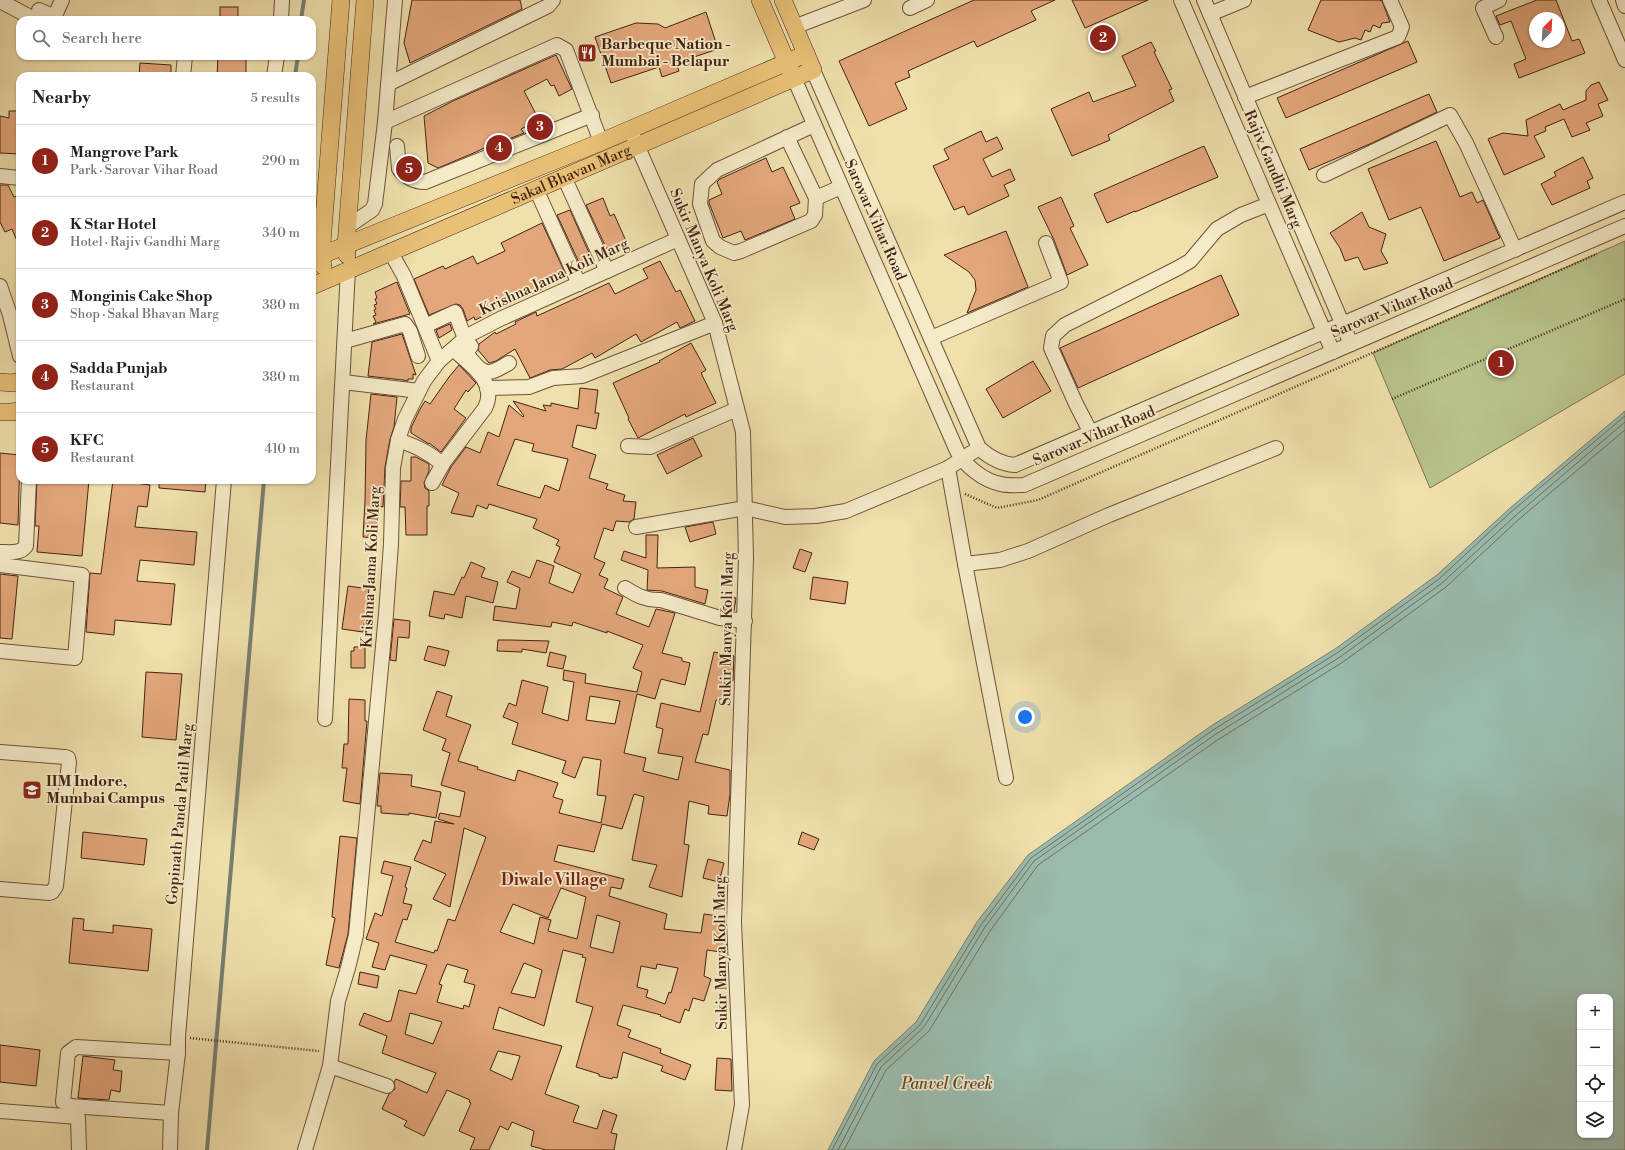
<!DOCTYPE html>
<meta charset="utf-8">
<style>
:root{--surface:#fff;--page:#f6f6f6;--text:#202124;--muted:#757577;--line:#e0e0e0;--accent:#8f2418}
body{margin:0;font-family:"Libre Bodoni",serif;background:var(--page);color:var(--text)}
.controls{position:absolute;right:12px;bottom:12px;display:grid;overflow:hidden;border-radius:8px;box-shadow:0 1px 3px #0004}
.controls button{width:36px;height:36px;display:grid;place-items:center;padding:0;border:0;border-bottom:1px solid var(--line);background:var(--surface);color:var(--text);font:20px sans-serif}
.compass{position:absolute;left:1529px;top:12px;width:36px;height:36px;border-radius:50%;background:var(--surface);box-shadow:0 1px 3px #0004;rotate:24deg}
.you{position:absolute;left:1025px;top:717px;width:14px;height:14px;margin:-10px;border:3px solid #fff;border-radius:50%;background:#1a73e8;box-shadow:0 0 0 6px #1a73e833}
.badge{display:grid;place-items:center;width:26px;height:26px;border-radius:50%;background:var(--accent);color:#fff;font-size:13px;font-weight:700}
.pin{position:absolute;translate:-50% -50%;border:2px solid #fff;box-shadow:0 1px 4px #0006}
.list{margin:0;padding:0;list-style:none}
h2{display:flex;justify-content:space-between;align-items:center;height:52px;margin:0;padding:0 16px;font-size:17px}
h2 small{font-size:13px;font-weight:400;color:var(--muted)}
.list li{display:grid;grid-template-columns:26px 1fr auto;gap:12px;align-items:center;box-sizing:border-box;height:72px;padding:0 16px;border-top:1px solid var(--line)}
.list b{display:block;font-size:15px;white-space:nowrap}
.list p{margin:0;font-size:13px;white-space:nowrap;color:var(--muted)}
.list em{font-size:13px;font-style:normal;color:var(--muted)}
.icon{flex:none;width:22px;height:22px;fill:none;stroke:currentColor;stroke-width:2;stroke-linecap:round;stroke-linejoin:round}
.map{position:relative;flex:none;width:1625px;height:1150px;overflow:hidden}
.search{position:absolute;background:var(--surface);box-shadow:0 1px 3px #0004;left:16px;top:16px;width:300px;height:44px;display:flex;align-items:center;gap:10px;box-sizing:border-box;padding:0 14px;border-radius:12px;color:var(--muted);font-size:15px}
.panel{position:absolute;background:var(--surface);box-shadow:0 1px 3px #0004;left:16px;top:72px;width:300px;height:412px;border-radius:12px}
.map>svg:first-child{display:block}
.green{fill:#b8c28a;stroke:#7e724e}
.water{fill:#9abcaf;stroke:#787f70;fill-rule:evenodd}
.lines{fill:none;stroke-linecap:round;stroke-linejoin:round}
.shore{stroke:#6f7060;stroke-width:1}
.stream{stroke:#787f70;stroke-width:4}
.building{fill:#e3a77b;stroke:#442312;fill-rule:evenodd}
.minor-casing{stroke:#6f5238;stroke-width:16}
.major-casing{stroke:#442312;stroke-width:18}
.path{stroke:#442312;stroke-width:2.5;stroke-dasharray:1 2;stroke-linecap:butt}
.minor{stroke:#f5ebc9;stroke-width:14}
.major{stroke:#e8c076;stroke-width:17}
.labels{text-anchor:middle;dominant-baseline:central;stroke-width:3.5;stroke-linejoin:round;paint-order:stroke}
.poi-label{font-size:15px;font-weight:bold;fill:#442312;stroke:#f5ebc9;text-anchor:start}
.street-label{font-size:15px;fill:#442312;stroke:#f5ebc9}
.neighbourhood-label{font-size:16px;font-weight:bold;fill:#7a1f14;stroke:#f5ebc9}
.water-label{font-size:16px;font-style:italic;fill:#5a4939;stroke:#f5ebc9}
</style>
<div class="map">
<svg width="1625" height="1150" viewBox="0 0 1625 1150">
<rect width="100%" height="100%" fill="#efe0ac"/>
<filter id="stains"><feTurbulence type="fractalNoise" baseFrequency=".005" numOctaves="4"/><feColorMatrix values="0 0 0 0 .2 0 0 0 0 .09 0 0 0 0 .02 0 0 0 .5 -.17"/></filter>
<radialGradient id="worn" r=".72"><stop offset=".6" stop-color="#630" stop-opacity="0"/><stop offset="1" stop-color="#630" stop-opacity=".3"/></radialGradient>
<!-- green -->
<polygon class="green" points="1625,241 1625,374 1430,488 1373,353"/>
<!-- water -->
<path class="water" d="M1625 411V1150H828L874 1061 916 1022 977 922 1028 855 1211 726 1335 649 1437 575 1509 509ZM1580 997H1610V1135H1580Z"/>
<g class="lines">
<!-- shore -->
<g class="shore">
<polyline points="832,1150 877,1064 920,1025 981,925 1031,858 1213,730 1337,653 1439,579 1511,512 1625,416"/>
<polyline points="838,1150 881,1067 924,1027 985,927 1034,861 1216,734 1340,657 1442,583 1515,516 1625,422"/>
<polyline points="844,1150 886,1070 929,1031 990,931 1038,865 1219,739 1343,662 1446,587 1518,520 1625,430"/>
</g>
<!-- stream -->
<g class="stream">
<polyline points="301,20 304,0"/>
<polyline points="295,76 298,56"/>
<polyline points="207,1150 264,480"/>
</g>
</g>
<!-- building -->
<g class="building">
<polygon points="412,0 520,0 522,9 410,63 404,43"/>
<polygon points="974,0 1055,0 1031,11 1036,20 977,47 974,41 908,71 910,77 895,83 907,109 869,126 839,61"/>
<polygon points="1072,0 1148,0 1085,28"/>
<polygon points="1321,0 1379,0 1382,1 1390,22 1382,23 1380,28 1373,25 1370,32 1365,30 1361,40 1355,38 1339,42 1308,30"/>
<path d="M1537 0H1556L1572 41 1579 39 1585 53 1519 78 1514 64 1526 59 1511 21 1500 25 1496 16ZM1535 18H1559V42H1535Z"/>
<rect x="220" y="7" width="18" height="13"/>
<polygon points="706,12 718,49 676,63 679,71 662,77 659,67 611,83 595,37 636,23 658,24 665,28"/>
<polygon points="1408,41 1417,62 1286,118 1277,98"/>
<polygon points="1151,42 1156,51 1154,52 1172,89 1169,90 1174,101 1108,135 1110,140 1072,156 1051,109 1089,92 1093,102 1136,86 1122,56"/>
<polygon points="556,55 572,89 559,96 554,85 551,86 547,79 524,91 539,120 521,129 524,133 504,141 502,139 476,152 438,168 428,163 424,116 453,101"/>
<polygon points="218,56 246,56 246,76 217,76"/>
<polygon points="140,63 171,65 171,76 139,76"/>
<polygon points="1599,82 1608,100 1598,104 1603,116 1586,123 1590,130 1572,137 1564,119 1545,127 1546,131 1534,136 1545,157 1504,175 1488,139 1503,133 1528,136 1526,120 1560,104 1563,110 1586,100 1586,91 1591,85"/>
<polygon points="1429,94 1437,112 1372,143 1309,170 1300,149"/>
<polygon points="9,111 20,111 20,154 0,153 0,116 9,118"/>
<polygon points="981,131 986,142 997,137 1003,149 983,159 992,177 1010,169 1015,180 1004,185 1009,196 968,215 964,206 954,210 933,166 949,159 944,149"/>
<polygon points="1436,141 1460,197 1472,192 1477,203 1483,200 1500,238 1444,261 1421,207 1389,220 1368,169"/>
<polygon points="1204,146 1218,177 1135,212 1135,211 1107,223 1094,194"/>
<polygon points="1583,157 1593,178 1587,181 1590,188 1552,205 1541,184 1556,176 1554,172"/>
<polygon points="766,158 772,172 783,167 800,203 790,207 795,219 745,240 741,231 723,238 709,203 709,200 722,194 717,182 720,179"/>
<polygon points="0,185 8,185 14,197 20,195 20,248 12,229 5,232 0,222"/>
<polygon points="1061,197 1074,226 1070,228 1088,265 1067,275 1054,240 1038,207"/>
<polygon points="603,198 610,216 614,214 626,241 623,242 626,249 610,256 586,205"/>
<polygon points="570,210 594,264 582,269 557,215"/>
<polygon points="1362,212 1369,227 1386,234 1381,251 1388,263 1364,270 1358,257 1345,261 1340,248 1330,233"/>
<polygon points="542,223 566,275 549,282 550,285 475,320 474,317 467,321 463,309 460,305 456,304 429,315 414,279 443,266 445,269 473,256 477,264 505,251 501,243"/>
<polygon points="1006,231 1028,287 967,313 976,290 975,280 969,272 944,255"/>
<polygon points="660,261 676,292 680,290 695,321 680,328 677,322 641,342 636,334 595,358 592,353 562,369 550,370 530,378 515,349 496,361 489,363 478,350 479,344 495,332 496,334 516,324 515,322 536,312 537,316 609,283 615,294 648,278 643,269"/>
<polygon points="1221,275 1239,315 1078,388 1060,348"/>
<polygon points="397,282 410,314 373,324 376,322 373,316 376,315 374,310 376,309 374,305 377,304 375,299 377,298 375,292"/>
<polygon points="450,324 452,330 439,338 436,330"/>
<polygon points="402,334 416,375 413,374 413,379 408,379 408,381 403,380 368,376 372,342"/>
<polygon points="691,343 706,370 701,373 716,403 686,417 685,414 638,438 628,419 629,418 613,383 660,362 659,361"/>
<polygon points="1033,361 1051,391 1003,418 986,389"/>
<polygon points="459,365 476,383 468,392 466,390 454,409 466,418 441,452 429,443 429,444 411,433 411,428 419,411 425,401 430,404 449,377"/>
<path d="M580 388 598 390 595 413H599L596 429 577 425 572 447 596 455 589 478 608 484 606 489 625 495 623 501 636 502 634 519 629 522 616 521 613 531 604 528 594 558 605 563 599 575 608 579 604 588 623 597 616 614 649 627 656 609 675 613 662 653 682 658V661L690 663 685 685 661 679 655 699 637 694 624 753 646 758 643 771 678 780 683 757 658 753 663 729 656 727 661 703 700 712 714 652 734 656 733 681 727 680 723 702 716 700 708 735 703 734 695 762 730 770V794L727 816 708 814 709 806 689 801 684 844 689 845 682 897 649 887 657 865 632 860 644 797 634 794 622 829 602 824 594 852 558 845 554 861 624 879 621 889 611 887 609 896 667 914 664 929 701 933 704 914 726 917 727 953 707 950 704 976 711 979 704 1001 693 998 689 1011 685 1009 680 1023 660 1016 661 1015 623 1005 617 1025 631 1030 628 1037 661 1049 660 1053 691 1065 685 1080 661 1071 663 1066 623 1052 617 1078 613 1077 612 1079 599 1076V1074L576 1067 593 1007 576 1002 586 958 582 957 583 955 563 950 544 1026 499 1007 493 1029 562 1046 545 1094 579 1106 573 1122 597 1129 603 1110 617 1115 611 1133 617 1134 614 1150H546L531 1146 534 1131 512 1122 508 1130 500 1126 489 1150H470L475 1138 459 1131 471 1103 469 1102 470 1100 447 1090 424 1136 404 1126 407 1121 382 1109 389 1094 395 1089 394 1082 396 1079 427 1093 436 1073 382 1053 387 1036 359 1025 364 1013 388 1022 389 1021H391L399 990 416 994 427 965 390 955 385 970 372 967 379 943 366 939 375 913 382 916 393 876 381 873 384 861 411 867 405 887 407 888 403 903 412 905 407 920 403 919 395 942 434 953 435 950 437 951 448 919 455 921 486 837 464 828 450 907 433 899 446 874 414 860 423 840 431 843 435 821 454 824 438 819 440 813 460 817 465 792 441 785 450 753 442 750 446 739 423 730 437 691 452 696 446 716 471 725 458 761 478 767 477 769 515 781 518 770 558 783 553 797 563 800 559 813 601 823 606 796 597 795 601 760 583 757 575 778 562 773 566 761 512 744 518 723 503 717 509 703 516 706 522 680 548 687 542 713 568 721 574 682 563 680 564 670 586 674 585 683 637 692 642 672 633 668 643 645 607 631V633L573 622 572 626 552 622 551 627 493 620 495 606 516 609 520 588 507 582 512 571 530 578 537 560 554 566 549 583 573 593 581 574 554 562 560 547 556 545 559 540 533 528 537 519 489 504 487 509 477 505 473 517 451 513 459 493 442 485 451 467 466 447 480 453 488 432 499 437 509 405 523 417 524 416 513 401 546 411 543 405 551 406V403L578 409ZM515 439 534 444 532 451 568 459 559 491 545 485 540 498 497 485ZM590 696 620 701 615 724 586 720ZM561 888 586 897 577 939 548 931 551 920 540 917 534 944 500 932 513 904 548 918ZM597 915 620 922 613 953 590 947ZM524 963 542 970 535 998 511 993ZM447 964 468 970 464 982 475 985 469 1007 464 1005 463 1009 437 1002 442 985 439 984ZM657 964 678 968 671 993 669 992 665 1004 646 997 648 990 637 987 641 966 656 969ZM410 1013 442 1022 433 1044 405 1034ZM498 1051 520 1056 512 1080 490 1070Z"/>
<polygon points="371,394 397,397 394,427 390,439 385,467 383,507 378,506 376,538 363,537 365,501 366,440"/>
<polygon points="693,438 702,456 667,474 657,455"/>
<polygon points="0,453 20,455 18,525 0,523"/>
<polygon points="411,457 416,457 429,464 429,471 424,483 425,488 429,491 429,506 427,506 427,535 406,535 405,507 400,507 401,481 411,481"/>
<polygon points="37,480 89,480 82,556 37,552 39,526 35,526"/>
<polygon points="113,480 150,485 147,507 138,506 135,527 197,532 194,565 140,560 137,581 175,584 171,625 115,620 114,635 86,632 90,573 101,574"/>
<polygon points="159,480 206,480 205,492 159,488"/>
<polygon points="713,522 716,534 690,542 685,527"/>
<polygon points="646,535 658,535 657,568 695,567 695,587 708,590 705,604 662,591 647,590 648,570 621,560 624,551 646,558"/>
<polygon points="800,549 812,553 805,572 793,568"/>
<polygon points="471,562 485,568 481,577 498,582 493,603 466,596 462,618 445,614 444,619 429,616 434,591 454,595 462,577 464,578"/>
<polygon points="0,574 18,576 12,639 0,638"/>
<polygon points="813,577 848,582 845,604 810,599"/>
<polygon points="348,586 369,589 363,632 342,629"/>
<polygon points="726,596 736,598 734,611 723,610"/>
<polygon points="394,619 410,621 409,638 398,637 396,661 390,660"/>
<polygon points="498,640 510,640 549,641 546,653 522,649 522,652 497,651"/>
<polygon points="428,646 449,651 445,666 424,660"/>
<polygon points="354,647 365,647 365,668 351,668 351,651 354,651"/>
<polygon points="550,652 566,656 563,669 547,666"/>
<polygon points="146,672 182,674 176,740 142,737"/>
<polygon points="349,699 365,700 365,721 367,721 360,804 343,801 347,768 342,768 344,744 348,744"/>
<polygon points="380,773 412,775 411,786 441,792 436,818 409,813 409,815 381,813 381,806 377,806"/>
<polygon points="83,832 147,839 144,865 81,858"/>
<polygon points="802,832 819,839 814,850 798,844"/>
<polygon points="340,836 357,838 348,934 339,968 326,965 335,918 332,917"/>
<polygon points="708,859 724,863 719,882 703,878"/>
<polygon points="73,918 84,919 83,930 113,933 113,925 152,929 148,971 69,963"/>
<polygon points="360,972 379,976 377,988 358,984"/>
<polygon points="0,1045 40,1050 36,1086 0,1082"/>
<polygon points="83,1056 115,1060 113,1070 122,1071 120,1092 111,1090 109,1100 78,1098"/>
<polygon points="717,1058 731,1059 732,1091 715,1090"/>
</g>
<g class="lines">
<defs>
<g id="minor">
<polyline points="1181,0 1333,352"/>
<polyline points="1204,0 1351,344"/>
<polyline points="1599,0 1625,60"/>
<polyline points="1623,0 1625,6"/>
<polyline points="0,1 36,20"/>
<polyline points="910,8 927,0"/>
<polyline points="39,10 55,17"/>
<polyline points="1210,14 1244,0"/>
<polyline points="53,20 62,0"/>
<polyline points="281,20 282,0"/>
<polyline points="794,27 864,0"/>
<polyline points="1496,37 1483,8 1499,0"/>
<path d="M813 70 979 448C990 458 1001 464 1015 465L1625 202"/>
<polyline points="183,76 185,56"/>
<polyline points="274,76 277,56"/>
<path d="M794 78 957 451C965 466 984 481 1001 484 1008 486 1016 485 1024 485L1625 226"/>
<polyline points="388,84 548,6 553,0"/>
<polyline points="1245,97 1398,37 1402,27 1390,0"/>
<polyline points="385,122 557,45 566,50 601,142"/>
<polyline points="630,129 715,323 743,432 746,558 734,922 742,1105 734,1150"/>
<polyline points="787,137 816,198 815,215 811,221 741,251 734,253 720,247 713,241 700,204 702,184 717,170 814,125"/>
<path d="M397 146 399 169C407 177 413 182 425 182L592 115"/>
<polyline points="1324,175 1450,115 1466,143 1515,250"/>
<polyline points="0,176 20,178"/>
<polyline points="564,177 607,271"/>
<polyline points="536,189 579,284"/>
<polyline points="816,198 841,187"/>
<polyline points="347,227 372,210 375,204 385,122 395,0"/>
<polyline points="390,251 404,276 439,361"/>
<polyline points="0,286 10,315 20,356"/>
<path d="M425 326 455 312 465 339 471 346 467 352C468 357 472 360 476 365 488 378 496 370 509 363"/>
<polyline points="931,338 1061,282 1046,243"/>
<polyline points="345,341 405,324 410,331 418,356"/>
<polyline points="343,382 419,391"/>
<polyline points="487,388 529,387 553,378 582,376 715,323"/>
<polyline points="1091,433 1076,404 1051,348 1053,336 1065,325 1178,268 1190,261 1217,229 1241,215 1269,204"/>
<path d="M398 440C415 446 429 452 442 464"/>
<polyline points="628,446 650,447 737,409"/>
<polyline points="948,468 965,564 1006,778"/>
<path d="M432 483 444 462 485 408C498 382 470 365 453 349"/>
<polyline points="636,527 745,508 785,517 816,516 846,511 948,468 979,448"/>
<path d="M0 552C10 552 20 554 26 546L29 480"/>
<polyline points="965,564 1000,560 1028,551 1109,515 1276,448"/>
<polyline points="0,565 82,575 75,658 0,651"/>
<path d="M625 588C636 595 647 601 661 600L720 618 745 621"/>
<polyline points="325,719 348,269"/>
<polyline points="0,752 65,757 68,758 69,762 56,886 52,892 49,893 0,889"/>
<polyline points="330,1066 387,1086"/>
<polyline points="0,1111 78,1117 79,1150"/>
<polyline points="171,1113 70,1106 63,1102 68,1053 76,1047 178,1053"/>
<polyline points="170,1150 171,1113 178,1053 178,1037 224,480"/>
<polyline points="305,1150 330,1066 338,1001 348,968 356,935 386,614 391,544 393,468 398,440 405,419 424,381 439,361 469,335 500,319 678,239"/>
</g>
<g id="major">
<polyline points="760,0 791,72"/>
<polyline points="347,255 346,245 365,0"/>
<polyline points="312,259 601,142 806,54"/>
<polyline points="323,266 321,256 341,0"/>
<path id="s1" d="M312 286 813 70 783 0"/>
<polyline points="0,382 12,383 20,381"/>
<polyline points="0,412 11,412 20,411"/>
</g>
</defs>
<!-- minor casing -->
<use href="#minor" class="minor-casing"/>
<!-- major casing -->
<use href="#major" class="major-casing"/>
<!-- path -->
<g class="path">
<polyline points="1392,399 1625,299"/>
<polyline points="965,494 997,508 1038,500 1597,254"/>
<polyline points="190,1038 319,1051"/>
</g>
<!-- minor -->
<use href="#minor" class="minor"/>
<!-- major -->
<use href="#major" class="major"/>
</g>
<!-- icons -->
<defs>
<symbol id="restaurant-square" viewBox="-11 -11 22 22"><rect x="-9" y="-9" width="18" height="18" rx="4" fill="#8f2418" stroke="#f5ebc9"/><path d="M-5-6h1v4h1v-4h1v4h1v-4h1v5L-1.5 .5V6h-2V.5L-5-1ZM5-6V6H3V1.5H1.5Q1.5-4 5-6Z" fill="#fff"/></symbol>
<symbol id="university-square" viewBox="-11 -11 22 22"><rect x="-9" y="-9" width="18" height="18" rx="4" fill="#8f2418" stroke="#f5ebc9"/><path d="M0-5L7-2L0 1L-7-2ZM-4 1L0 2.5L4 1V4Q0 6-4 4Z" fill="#fff"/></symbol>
</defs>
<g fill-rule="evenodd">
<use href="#restaurant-square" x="576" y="42" width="22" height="22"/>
<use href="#university-square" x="21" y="779" width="22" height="22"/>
</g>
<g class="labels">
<!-- poi labels -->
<g class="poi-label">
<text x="601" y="44">Barbeque Nation -<tspan x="601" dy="17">Mumbai - Belapur</tspan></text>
<text x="46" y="781">IIM Indore,<tspan x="46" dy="17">Mumbai Campus</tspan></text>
</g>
<!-- street labels -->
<g class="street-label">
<text transform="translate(1273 169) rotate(67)">Rajiv Gandhi Marg</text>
<text stroke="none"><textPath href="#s1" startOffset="282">Sakal Bhavan Marg</textPath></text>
<text transform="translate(875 220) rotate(66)">Sarovar Vihar Road</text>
<text transform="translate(704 260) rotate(67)">Sukir Manya Koli Marg</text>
<text transform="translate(554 277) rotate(-25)">Krishna Jama Koli Marg</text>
<text transform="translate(1392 308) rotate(-23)">Sarovar Vihar Road</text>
<text transform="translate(1094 436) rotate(-23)">Sarovar Vihar Road</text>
<text transform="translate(371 567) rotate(-87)">Krishna Jama Koli Marg</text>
<text transform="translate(727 629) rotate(-89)">Sukir Manya Koli Marg</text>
<text transform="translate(180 814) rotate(-85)">Gopinath Panda Patil Marg</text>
<text transform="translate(721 953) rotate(-91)">Sukir Manya Koli Marg</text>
</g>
<!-- neighbourhood labels -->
<g class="neighbourhood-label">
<text x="554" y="880">Diwale Village</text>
</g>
<!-- water labels -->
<g class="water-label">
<text x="947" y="1084">Panvel Creek</text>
</g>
</g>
<rect width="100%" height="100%" filter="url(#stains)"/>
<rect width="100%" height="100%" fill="url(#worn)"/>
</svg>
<div class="controls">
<button>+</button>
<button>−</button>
<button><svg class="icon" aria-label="locate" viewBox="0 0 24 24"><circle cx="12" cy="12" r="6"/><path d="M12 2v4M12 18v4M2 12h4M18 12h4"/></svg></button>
<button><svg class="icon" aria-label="layers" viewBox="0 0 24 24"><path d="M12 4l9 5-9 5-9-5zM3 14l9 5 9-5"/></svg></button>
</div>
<svg class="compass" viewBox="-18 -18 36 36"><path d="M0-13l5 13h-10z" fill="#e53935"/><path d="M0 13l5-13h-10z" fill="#757577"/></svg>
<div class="you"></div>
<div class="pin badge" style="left:1501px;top:363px">1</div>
<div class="pin badge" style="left:1103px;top:38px">2</div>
<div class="pin badge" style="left:540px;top:127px">3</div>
<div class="pin badge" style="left:499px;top:148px">4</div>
<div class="pin badge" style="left:409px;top:169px">5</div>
<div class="search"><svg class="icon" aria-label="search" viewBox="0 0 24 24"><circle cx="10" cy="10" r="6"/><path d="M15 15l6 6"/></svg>Search here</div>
<section class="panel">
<h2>Nearby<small>5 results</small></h2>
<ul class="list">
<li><span class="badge">1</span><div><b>Mangrove Park</b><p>Park · Sarovar Vihar Road</p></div><em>290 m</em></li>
<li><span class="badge">2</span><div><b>K Star Hotel</b><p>Hotel · Rajiv Gandhi Marg</p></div><em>340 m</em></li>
<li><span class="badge">3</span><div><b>Monginis Cake Shop</b><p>Shop · Sakal Bhavan Marg</p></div><em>380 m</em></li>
<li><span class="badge">4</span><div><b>Sadda Punjab</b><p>Restaurant</p></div><em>380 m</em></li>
<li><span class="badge">5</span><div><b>KFC</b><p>Restaurant</p></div><em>410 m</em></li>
</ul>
</section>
</div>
